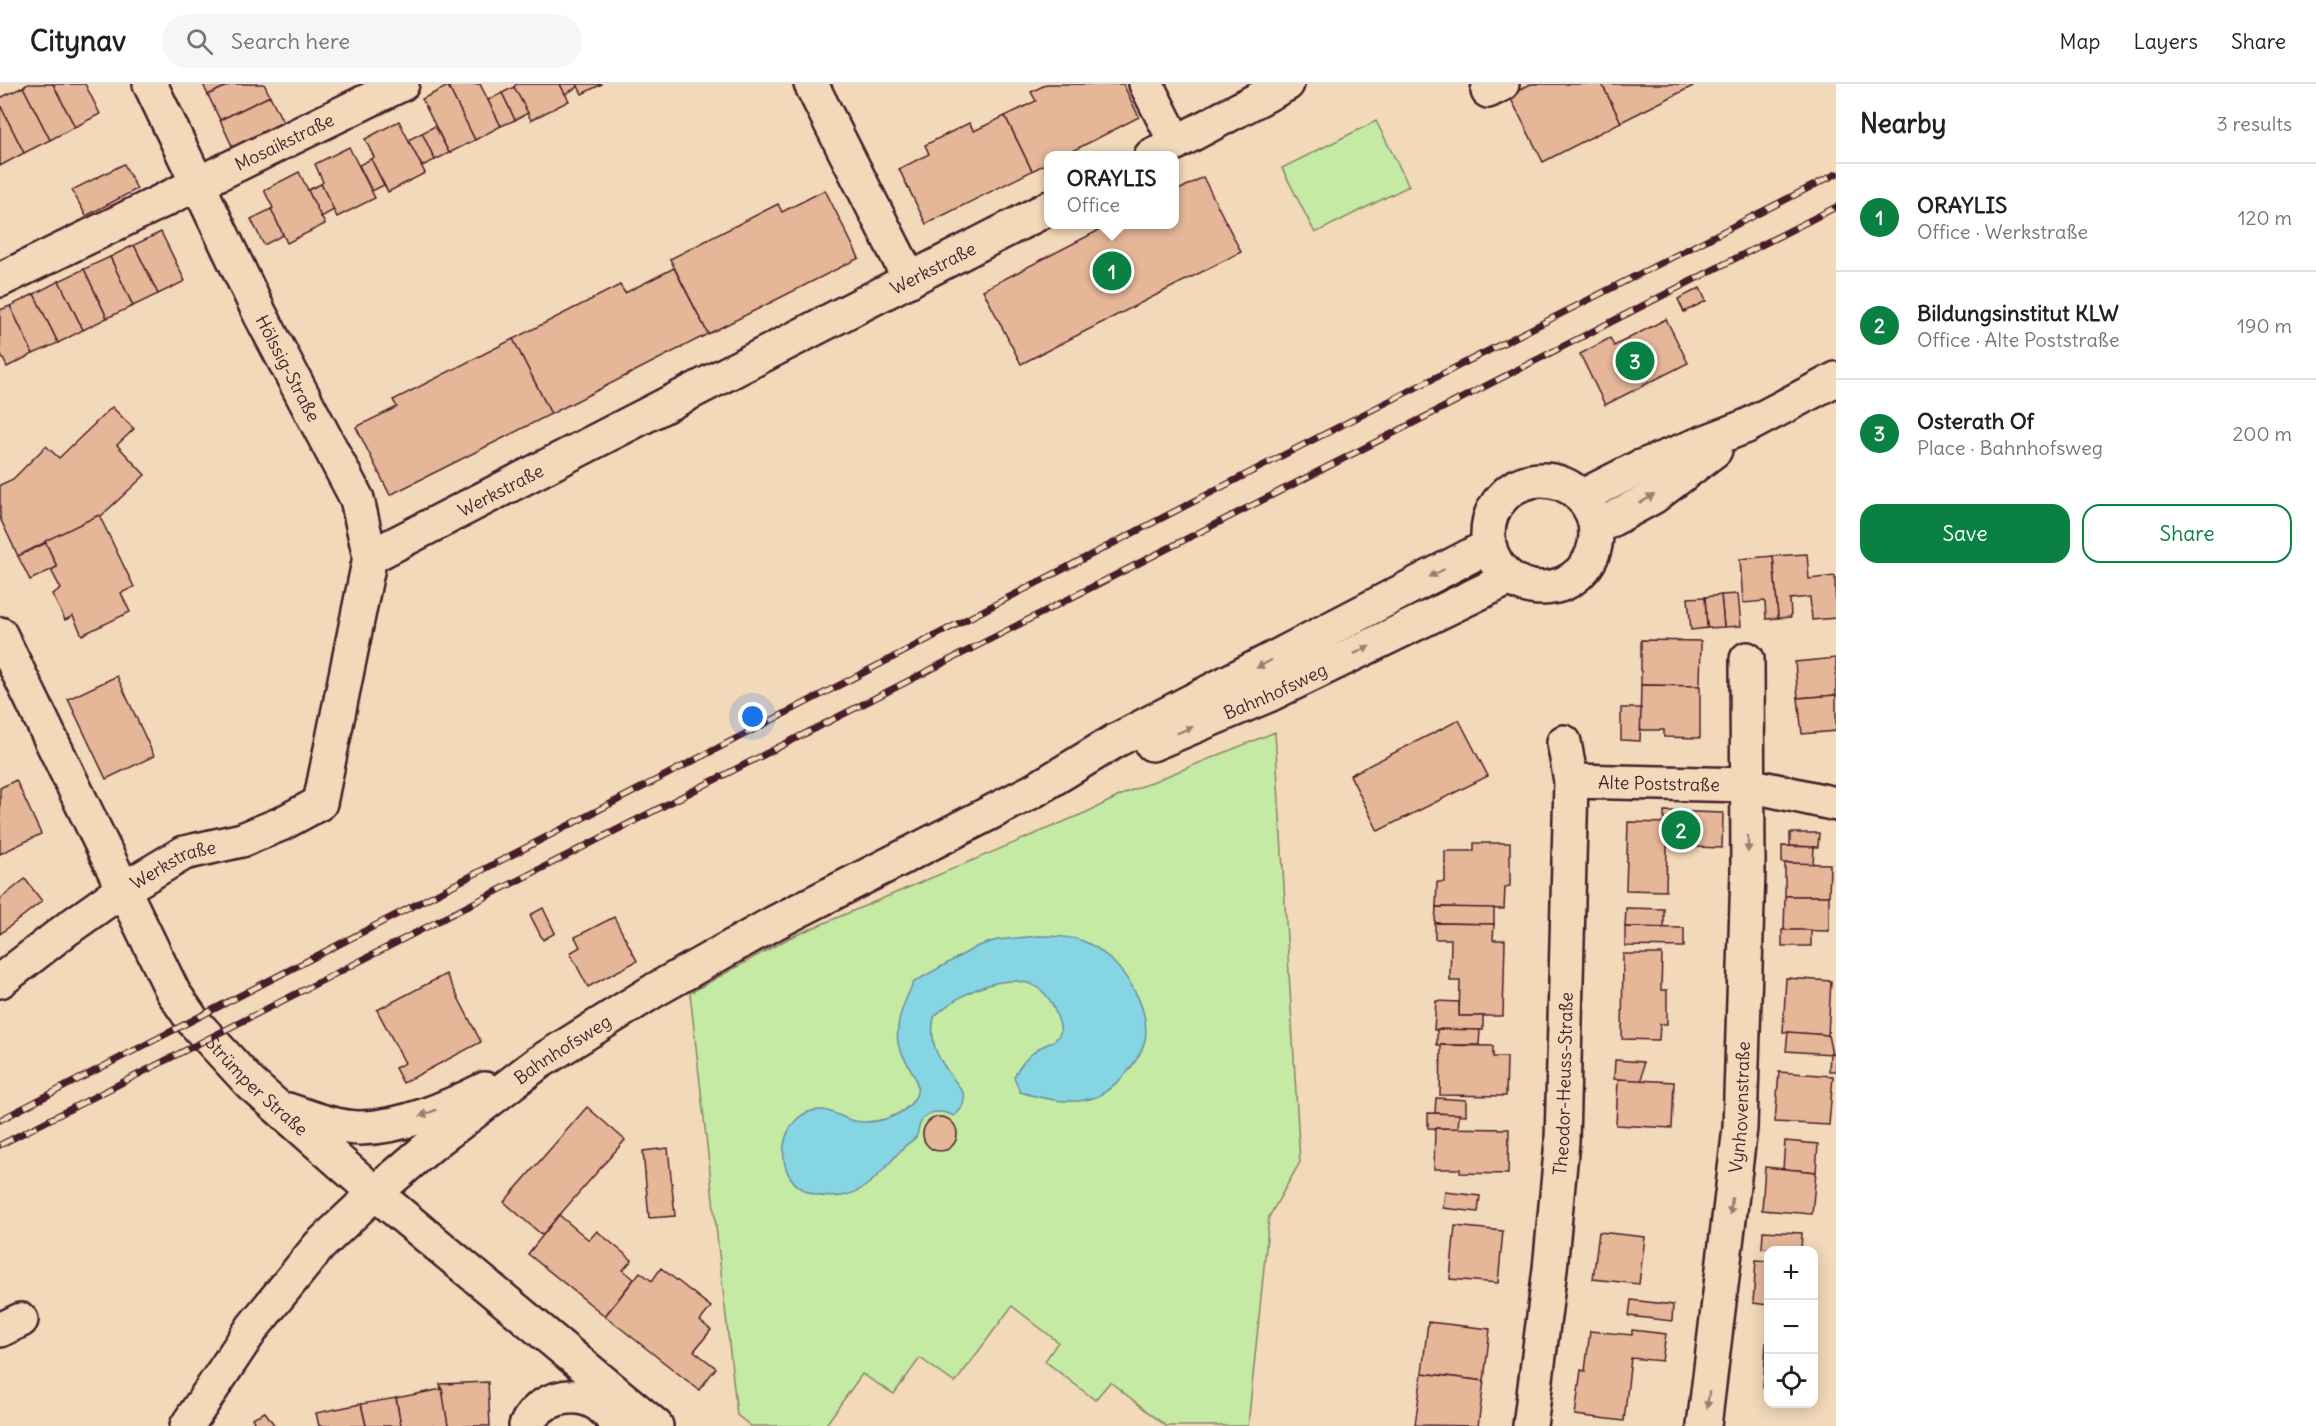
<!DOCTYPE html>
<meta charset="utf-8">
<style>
:root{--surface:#fff;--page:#f6f6f6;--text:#202124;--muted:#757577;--line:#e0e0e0;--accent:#0b8043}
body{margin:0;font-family:Delius,sans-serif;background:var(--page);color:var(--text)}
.controls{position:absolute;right:18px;bottom:18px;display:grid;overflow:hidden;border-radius:12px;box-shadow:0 3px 15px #0003}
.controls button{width:54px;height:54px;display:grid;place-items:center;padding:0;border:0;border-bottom:2px solid var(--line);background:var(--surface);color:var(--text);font:30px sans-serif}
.you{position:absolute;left:753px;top:633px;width:21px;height:21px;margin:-15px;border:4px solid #fff;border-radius:50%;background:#1a73e8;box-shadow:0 0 0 9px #1a73e833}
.badge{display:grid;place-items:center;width:39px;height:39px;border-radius:50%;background:var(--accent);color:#fff;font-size:20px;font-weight:700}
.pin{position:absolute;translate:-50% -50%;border:3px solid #fff;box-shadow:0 2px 6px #0006}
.popup{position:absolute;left:1044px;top:67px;width:135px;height:78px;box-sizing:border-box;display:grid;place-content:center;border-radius:12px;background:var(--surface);filter:drop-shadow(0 2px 4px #0005);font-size:20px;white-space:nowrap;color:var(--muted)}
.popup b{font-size:22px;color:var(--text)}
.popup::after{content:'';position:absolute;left:50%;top:100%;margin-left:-12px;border:12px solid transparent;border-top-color:var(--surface)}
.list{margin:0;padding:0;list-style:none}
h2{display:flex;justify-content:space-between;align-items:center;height:78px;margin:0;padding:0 24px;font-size:26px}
h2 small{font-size:20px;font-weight:400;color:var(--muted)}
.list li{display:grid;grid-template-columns:39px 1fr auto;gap:18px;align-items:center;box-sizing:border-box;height:108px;padding:0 24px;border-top:2px solid var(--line)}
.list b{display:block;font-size:22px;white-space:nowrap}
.list p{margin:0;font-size:20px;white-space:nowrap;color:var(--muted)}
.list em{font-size:20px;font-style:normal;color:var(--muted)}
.actions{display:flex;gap:12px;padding:18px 24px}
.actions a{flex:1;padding:14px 0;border:2px solid var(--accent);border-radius:18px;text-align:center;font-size:21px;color:var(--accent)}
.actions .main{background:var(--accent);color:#fff}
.icon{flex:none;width:33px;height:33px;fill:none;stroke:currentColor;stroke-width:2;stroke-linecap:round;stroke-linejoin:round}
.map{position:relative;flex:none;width:1836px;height:1342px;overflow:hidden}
header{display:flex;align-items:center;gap:36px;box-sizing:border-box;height:84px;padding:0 30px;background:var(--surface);border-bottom:2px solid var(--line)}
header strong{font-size:28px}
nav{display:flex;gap:33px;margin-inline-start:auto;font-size:21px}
.search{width:420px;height:54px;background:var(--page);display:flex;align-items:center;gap:15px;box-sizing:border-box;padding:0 21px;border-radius:33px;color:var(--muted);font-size:22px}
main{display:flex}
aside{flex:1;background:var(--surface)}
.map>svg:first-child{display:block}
.green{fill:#c4eaa4;stroke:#878468;stroke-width:1.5}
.water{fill:#86d5e3;stroke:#6e8c99;stroke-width:1.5}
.building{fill:#e5b698;stroke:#4a1f2b;stroke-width:1.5}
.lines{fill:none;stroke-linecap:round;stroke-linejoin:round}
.street-casing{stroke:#4a1f2b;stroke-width:38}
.secondary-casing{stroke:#4a1f2b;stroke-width:38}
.street{stroke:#f1d9b9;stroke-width:33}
.secondary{stroke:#f1d9b9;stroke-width:33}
.rail-casing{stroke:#4a1f2b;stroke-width:7}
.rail{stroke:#f1d9b9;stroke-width:4.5;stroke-dasharray:14;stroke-linecap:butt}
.oneway{fill:#9e7c72}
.labels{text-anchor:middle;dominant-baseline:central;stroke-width:4.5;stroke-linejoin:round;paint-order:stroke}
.street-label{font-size:18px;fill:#4a1f2b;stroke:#f1d9b9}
</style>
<header>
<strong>Citynav</strong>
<div class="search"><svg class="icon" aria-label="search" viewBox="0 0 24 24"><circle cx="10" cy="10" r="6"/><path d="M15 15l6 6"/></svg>Search here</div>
<nav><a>Map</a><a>Layers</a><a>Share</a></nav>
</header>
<main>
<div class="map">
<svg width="1836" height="1342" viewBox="0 0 1836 1342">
<rect width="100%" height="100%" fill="#f1d9b9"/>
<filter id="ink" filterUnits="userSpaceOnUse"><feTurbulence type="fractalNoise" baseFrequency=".0167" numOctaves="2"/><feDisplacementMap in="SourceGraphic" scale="12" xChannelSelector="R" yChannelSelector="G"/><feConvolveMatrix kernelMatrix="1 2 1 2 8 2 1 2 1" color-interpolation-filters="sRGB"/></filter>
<g filter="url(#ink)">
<!-- green -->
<g class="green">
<polygon points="1376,37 1409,102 1315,149 1282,84"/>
<polygon points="1275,648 1300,1078 1269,1133 1248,1342 1166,1342 1110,1298 1095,1316 1045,1277 1058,1258 1012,1222 955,1299 920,1274 894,1310 862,1290 825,1342 751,1342 737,1331 690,909 789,854 1087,728 1130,707"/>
</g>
<!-- water -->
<path class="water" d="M1038 852C1053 852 1069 852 1083 857 1116 870 1152 919 1145 956 1142 969 1131 985 1122 994 1114 1001 1106 1009 1096 1013 1071 1022 1044 1015 1020 1008L1014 993C1019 982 1028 972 1038 965 1045 960 1057 958 1060 949 1062 942 1057 933 1055 927 1035 872 963 904 934 933 927 969 946 982 964 1010 965 1019 962 1026 954 1032 942 1026 926 1025 920 1040 918 1044 918 1050 916 1053 913 1057 908 1059 905 1062 887 1080 870 1108 842 1112 765 1122 771 1027 820 1026 831 1025 840 1033 850 1036 871 1042 903 1034 915 1014 925 996 901 976 898 959 895 939 905 915 914 898L978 862 997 856Z"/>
<!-- building -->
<g class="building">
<polygon points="28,0 53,0 75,43 50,56 23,3"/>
<polygon points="53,0 85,0 100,30 75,43"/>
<polygon points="203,0 231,0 208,11"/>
<polygon points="231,0 264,0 270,12 220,36 208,11"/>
<polygon points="452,0 480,0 501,42 475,56 448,2"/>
<polygon points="516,0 560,0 569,17 531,36 514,3"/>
<polygon points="560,0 577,0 578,3 565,10"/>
<polygon points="577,0 602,0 582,10"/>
<polygon points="1047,0 1123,0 1139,33 1063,72 1049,72 1049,78 1032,87 1005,32 1036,17 1031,8"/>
<polygon points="1531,0 1602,0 1621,38 1543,78 1509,11"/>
<polygon points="1602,0 1697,0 1621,38"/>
<polygon points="448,2 475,56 449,69 422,15"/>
<polygon points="23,3 50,56 24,69 0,21 0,14"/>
<polygon points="514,3 528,29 515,36 502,9"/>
<polygon points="502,9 515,36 501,42 488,16"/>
<polygon points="270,12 284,40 233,64 220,36"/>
<polygon points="0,21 24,69 0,82"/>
<polygon points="1005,32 1032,87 926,140 899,85 929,70 925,61 969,39 974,47"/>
<polygon points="399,37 425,89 388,108 371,75 374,73 365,55"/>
<polygon points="435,42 449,69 435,76 422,49"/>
<polygon points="422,49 435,76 422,82 408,56"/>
<polygon points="349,63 375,114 337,133 321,100 323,98 315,80"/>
<polygon points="371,75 384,101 372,107 359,81"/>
<polygon points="124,80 137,105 86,132 72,106"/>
<polygon points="299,88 325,140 287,159 271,125 273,124 264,106"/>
<polygon points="1203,93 1241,168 1021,280 983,206 1111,140 1175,140 1175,108"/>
<polygon points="321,100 334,126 321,133 308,106"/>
<polygon points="825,106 859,174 708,250 670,175 778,120 782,128"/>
<polygon points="271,125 283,151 264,161 251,135"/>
<polygon points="161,148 185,197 158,210 134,161"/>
<polygon points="134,161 158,210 133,222 110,173"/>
<polygon points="110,173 133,222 107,234 84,185"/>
<polygon points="674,184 708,250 551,330 513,255 620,201 625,209"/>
<polygon points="84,185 107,234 83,246 59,197"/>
<polygon points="59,197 83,246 58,259 34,210"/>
<polygon points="1700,204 1706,217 1684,228 1678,215"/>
<polygon points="34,210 58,259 33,270 10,222"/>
<polygon points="10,222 33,270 7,283 0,268 0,226"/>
<polygon points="1666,235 1688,279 1605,321 1580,270 1610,254 1614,262"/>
<polygon points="513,255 551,330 390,411 356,343 397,323 393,316"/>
<polygon points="112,323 134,345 117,361 145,391 100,433 99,431 18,472 0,434 0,401 13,395 46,362 59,374"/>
<polygon points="99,431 134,503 121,509 130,528 82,551 73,532 65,536 52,510 61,505 51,486 57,483 45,457"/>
<polygon points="46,459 57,483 30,496 18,472"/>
<polygon points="1807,470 1809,495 1835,492 1836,534 1812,536 1810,513 1790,515 1791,533 1778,534 1773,472"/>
<polygon points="1773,472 1778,534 1766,535 1765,517 1743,519 1740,475"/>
<polygon points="1738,510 1741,542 1724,543 1721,511"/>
<polygon points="1721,511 1724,543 1707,544 1705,513"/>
<polygon points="1705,513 1707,544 1691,546 1688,514"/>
<polygon points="1641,556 1701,557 1700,602 1641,601"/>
<polygon points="1836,574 1836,611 1798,614 1795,578"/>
<polygon points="117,592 154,672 106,695 68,615"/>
<polygon points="1641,601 1700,602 1700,654 1664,653 1664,646 1640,646"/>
<polygon points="1836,611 1836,647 1802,650 1798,614"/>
<polygon points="1621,624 1641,624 1640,657 1621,656"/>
<polygon points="1459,636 1488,692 1378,747 1350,691"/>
<polygon points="16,696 41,750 0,770 0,704"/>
<polygon points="1664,727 1723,729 1722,764 1667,762 1666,807 1626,806 1628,738 1664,739"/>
<polygon points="1790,749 1819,749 1818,763 1790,762"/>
<polygon points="1474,759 1510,759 1510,802 1505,803 1504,825 1436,823 1437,798 1445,798 1445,767 1474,767"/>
<polygon points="1782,762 1814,763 1813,780 1782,779"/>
<polygon points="1785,779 1830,780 1829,812 1785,812"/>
<polygon points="25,795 42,817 0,850 0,815"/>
<polygon points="1785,812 1829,812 1829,847 1784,846"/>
<polygon points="1436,823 1494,824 1494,840 1435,839"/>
<polygon points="543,824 555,849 543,856 530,831"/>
<polygon points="1626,824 1664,825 1664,844 1625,843"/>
<polygon points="614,833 637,877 588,903 570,869 580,863 575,853"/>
<polygon points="1435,839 1494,840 1493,856 1505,856 1503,932 1459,932 1460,897 1450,897 1451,855 1435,855"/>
<polygon points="1625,843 1684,844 1684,863 1625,862"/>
<rect x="1782" y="846" width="29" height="16"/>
<polygon points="1623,870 1662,870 1661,906 1667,906 1667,940 1660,940 1659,956 1622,955"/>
<polygon points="446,890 481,958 403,999 395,984 405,979 377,926"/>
<polygon points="1786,894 1831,897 1828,951 1783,948"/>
<polygon points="1436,917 1459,918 1459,932 1483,932 1483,946 1434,946"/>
<polygon points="1437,945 1480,946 1479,961 1437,961"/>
<polygon points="1788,948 1828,951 1832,970 1786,967"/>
<polygon points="1441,961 1493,962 1493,973 1507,973 1506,1012 1440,1011"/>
<polygon points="1830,969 1836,970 1836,987 1829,987"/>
<polygon points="1615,976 1643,978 1642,997 1614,995"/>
<polygon points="1779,988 1833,992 1829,1041 1775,1038"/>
<polygon points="1618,995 1674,998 1672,1044 1616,1041"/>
<polygon points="1436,1014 1466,1016 1466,1031 1435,1029"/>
<polygon points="587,1023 625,1056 542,1151 504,1118"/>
<polygon points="1428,1029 1459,1030 1458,1045 1428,1044"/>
<circle cx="940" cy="1050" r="17"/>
<polygon points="1435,1044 1509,1045 1508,1090 1460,1089 1460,1085 1434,1085"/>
<polygon points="1785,1057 1818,1060 1816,1088 1783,1085"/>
<polygon points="668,1064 675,1132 649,1134 643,1067"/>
<polygon points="1765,1083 1816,1088 1812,1130 1762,1126"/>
<polygon points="1445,1108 1480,1112 1478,1128 1443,1124"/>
<polygon points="559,1131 589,1156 597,1147 632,1176 623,1186 634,1195 605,1232 528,1170"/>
<polygon points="1455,1142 1503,1147 1498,1199 1450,1195"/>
<polygon points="1763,1147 1802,1149 1801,1166 1762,1164"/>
<polygon points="1599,1148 1645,1153 1639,1200 1593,1195"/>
<polygon points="1756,1176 1768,1177 1768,1221 1753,1219"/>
<polygon points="661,1184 711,1223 700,1237 711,1246 694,1267 716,1284 699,1306 605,1232 640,1188 652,1197"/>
<polygon points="1631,1216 1673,1221 1672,1237 1629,1232"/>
<polygon points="1428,1238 1490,1245 1484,1297 1422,1289"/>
<polygon points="1632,1246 1666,1250 1662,1277 1631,1274 1624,1337 1575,1331 1581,1286 1585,1287 1590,1247 1632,1251"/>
<polygon points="1766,1259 1768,1259 1768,1305 1763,1304"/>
<polygon points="1422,1289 1484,1297 1478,1342 1415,1341"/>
<polygon points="488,1298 490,1342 448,1342 440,1300"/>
<polygon points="442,1305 448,1342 401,1342 396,1314"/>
<polygon points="396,1314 401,1342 366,1342 361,1320"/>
<polygon points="361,1320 366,1342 319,1342 316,1329"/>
<polygon points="265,1328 275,1342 251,1342 255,1340 252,1334"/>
</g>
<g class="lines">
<defs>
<g id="street">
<path id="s1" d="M150 0 260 230 357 415 370 473"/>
<polyline points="811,0 910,196"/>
<polyline points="1146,0 1176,59"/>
<polyline points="1488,7 1502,0"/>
<polyline points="1151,72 1287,0"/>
<path id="s2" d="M0 196 402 0"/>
<path id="s3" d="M1571 697 1749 701 1836 720"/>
<path id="s4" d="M0 897 67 845 122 806 184 769 242 756 281 740 320 719 370 473 1049 124"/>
<polyline points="375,1109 656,1342"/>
<polyline points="0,1246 21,1236"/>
<path d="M526 1342C537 1315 575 1304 599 1321 607 1327 612 1333 617 1342"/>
<path id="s5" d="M1530 1342 1550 1185 1562 1058 1571 697 1564 658"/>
<path id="s6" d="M1704 1342 1740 1044 1748 787 1747 575"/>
</g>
<g id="secondary">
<circle cx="1542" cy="450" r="54"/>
<polyline points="1581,413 1638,384 1747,342 1836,295"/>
<polyline points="1596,444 1653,413 1715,366"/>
<path id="s7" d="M0 550 173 908 193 937 250 999 375 1109"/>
<path id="s8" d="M1152 660 1271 610 1510 494"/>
<path d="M288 1026C311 1034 337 1044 361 1044 404 1043 447 1024 485 1005"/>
<path id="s9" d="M187 1342 253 1243 319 1162 375 1109 431 1061 538 979 655 906 774 839 1033 707 1115 657 1489 462"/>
</g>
</defs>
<!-- street casing -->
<use href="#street" class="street-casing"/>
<!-- secondary casing -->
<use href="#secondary" class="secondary-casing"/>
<!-- street -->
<use href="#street" class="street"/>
<!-- secondary -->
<use href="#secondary" class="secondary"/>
<defs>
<g id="rail">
<polyline points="0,1036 1299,363 1836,90"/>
<polyline points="0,1061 1836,123"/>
</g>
</defs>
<!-- rail casing -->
<use href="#rail" class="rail-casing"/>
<!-- rail -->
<use href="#rail" class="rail"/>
</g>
<!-- one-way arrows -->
<defs><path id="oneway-solid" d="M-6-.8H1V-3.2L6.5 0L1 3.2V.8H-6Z" transform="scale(1.5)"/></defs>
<g class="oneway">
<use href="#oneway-solid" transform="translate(1647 415) rotate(-31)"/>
<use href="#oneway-solid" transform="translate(1437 489) rotate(152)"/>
<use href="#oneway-solid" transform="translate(1362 566) rotate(-26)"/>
<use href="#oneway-solid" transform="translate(1264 580) rotate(152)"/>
<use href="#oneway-solid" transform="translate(1185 646) rotate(-23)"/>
<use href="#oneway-solid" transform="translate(1748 760) rotate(90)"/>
<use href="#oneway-solid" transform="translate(428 1029) rotate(159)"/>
<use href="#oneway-solid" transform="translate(1731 1122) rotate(97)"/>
<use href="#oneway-solid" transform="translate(1708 1316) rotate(97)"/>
</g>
</g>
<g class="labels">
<!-- street labels -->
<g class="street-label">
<text stroke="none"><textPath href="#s2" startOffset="316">Mosaikstraße</textPath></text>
<text stroke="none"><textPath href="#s4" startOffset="1254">Werkstraße</textPath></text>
<text stroke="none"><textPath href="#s1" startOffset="316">Hölssig-Straße</textPath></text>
<text stroke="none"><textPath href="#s4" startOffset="768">Werkstraße</textPath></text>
<text stroke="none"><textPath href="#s8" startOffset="134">Bahnhofsweg</textPath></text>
<text stroke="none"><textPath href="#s3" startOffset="88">Alte Poststraße</textPath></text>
<text stroke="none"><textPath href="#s4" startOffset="210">Werkstraße</textPath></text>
<text stroke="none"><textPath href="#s9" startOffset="537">Bahnhofsweg</textPath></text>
<text stroke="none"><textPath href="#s7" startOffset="524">Strümper Straße</textPath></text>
<text stroke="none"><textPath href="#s5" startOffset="344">Theodor-Heuss-Straße</textPath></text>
<text stroke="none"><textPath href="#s6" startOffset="321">Vynhovenstraße</textPath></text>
</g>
</g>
</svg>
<div class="controls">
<button>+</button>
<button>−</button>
<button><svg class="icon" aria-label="locate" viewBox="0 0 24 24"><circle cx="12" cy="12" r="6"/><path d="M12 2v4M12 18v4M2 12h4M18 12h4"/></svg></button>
</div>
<div class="you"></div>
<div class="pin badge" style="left:1112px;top:187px">1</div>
<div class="popup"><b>ORAYLIS</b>Office</div>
<div class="pin badge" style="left:1681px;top:746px">2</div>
<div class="pin badge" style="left:1635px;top:277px">3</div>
</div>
<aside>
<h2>Nearby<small>3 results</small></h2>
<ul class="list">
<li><span class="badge">1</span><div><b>ORAYLIS</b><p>Office · Werkstraße</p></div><em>120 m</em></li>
<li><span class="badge">2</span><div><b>Bildungsinstitut KLW</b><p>Office · Alte Poststraße</p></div><em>190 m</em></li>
<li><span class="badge">3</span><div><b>Osterath Of</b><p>Place · Bahnhofsweg</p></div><em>200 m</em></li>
</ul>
<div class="actions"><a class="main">Save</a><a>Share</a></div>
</aside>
</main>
